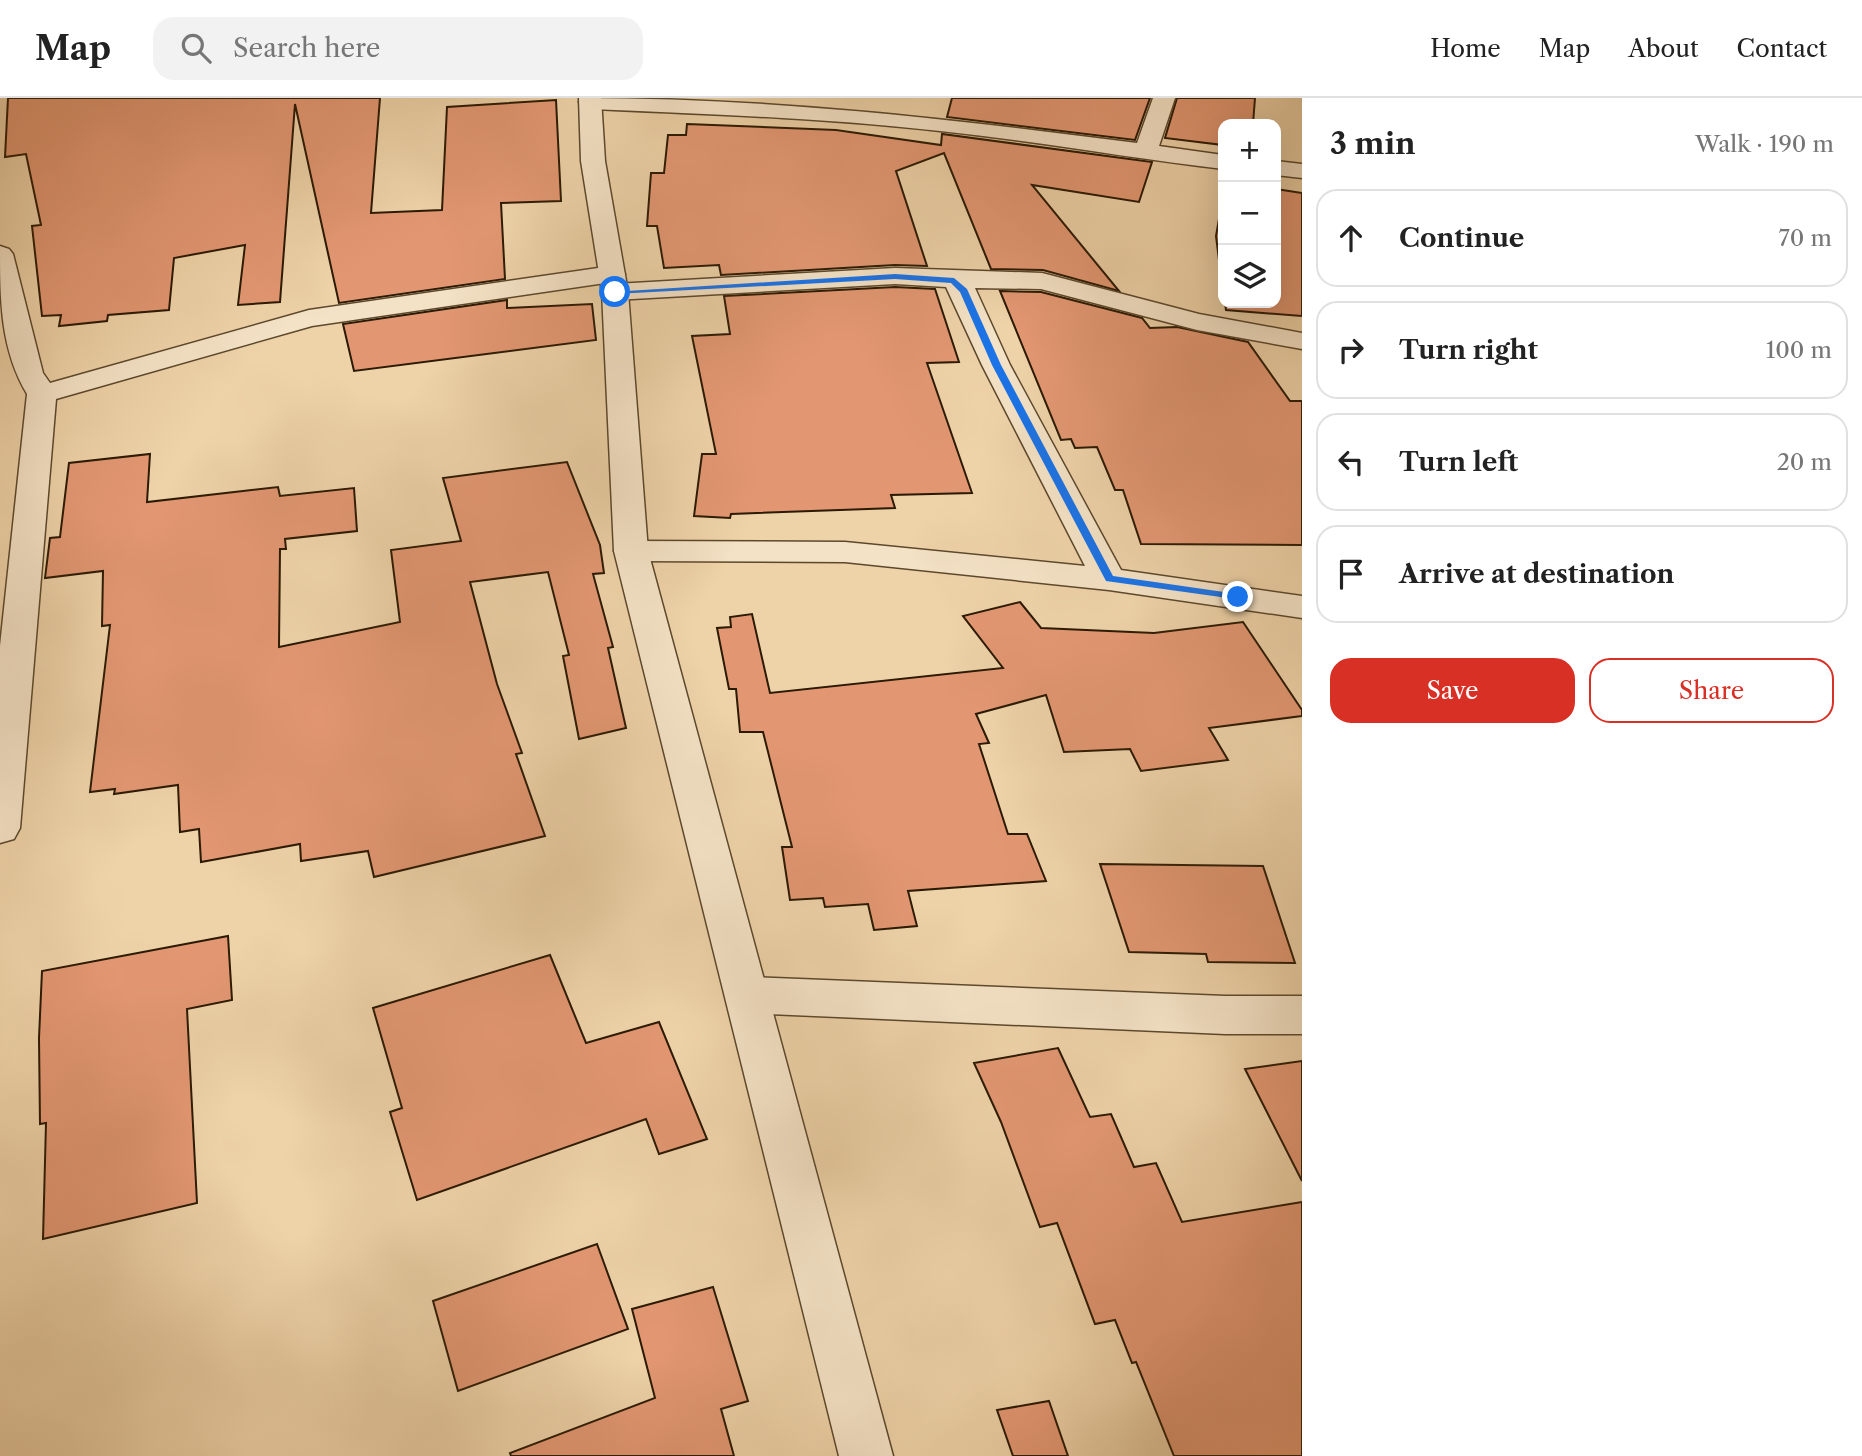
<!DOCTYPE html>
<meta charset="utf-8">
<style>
:root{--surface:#fff;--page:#f2f2f2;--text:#222;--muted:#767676;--line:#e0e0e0;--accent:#d93025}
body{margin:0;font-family:"Libre Caslon Text",serif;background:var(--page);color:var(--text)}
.controls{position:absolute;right:21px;top:21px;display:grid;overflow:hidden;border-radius:14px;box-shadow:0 7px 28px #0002}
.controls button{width:63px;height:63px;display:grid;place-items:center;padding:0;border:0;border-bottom:2px solid var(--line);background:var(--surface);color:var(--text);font:35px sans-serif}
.stop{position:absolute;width:21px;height:21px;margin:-16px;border:5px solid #1a73e8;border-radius:50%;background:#fff}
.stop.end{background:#1a73e8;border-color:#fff;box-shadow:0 2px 7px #0008}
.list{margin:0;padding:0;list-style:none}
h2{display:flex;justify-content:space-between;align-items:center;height:91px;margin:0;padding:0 28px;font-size:30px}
h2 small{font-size:23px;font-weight:400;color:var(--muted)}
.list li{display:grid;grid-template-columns:46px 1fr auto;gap:21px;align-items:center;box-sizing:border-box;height:98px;margin:0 14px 14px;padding:0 14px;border:2px solid var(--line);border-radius:21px}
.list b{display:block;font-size:26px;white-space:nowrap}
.list em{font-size:23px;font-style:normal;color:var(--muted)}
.actions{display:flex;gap:14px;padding:21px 28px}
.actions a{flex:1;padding:16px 0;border:2px solid var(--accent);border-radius:21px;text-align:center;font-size:24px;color:var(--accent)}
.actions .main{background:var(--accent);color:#fff}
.icon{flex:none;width:38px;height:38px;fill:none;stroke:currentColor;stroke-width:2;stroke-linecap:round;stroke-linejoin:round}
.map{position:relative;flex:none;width:1302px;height:1358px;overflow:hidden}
header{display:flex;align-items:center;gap:42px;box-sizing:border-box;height:98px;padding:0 35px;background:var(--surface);border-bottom:2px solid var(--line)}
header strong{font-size:33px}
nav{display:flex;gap:38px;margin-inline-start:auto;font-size:24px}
.search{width:490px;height:63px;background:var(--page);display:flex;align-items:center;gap:18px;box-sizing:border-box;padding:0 24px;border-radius:21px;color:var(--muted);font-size:26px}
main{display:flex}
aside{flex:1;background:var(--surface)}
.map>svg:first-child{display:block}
.building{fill:#e29772;stroke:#2b1a04;stroke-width:2}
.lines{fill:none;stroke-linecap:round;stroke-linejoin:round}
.minor-casing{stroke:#5c482d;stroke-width:3}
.tertiary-casing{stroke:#5c482d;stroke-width:3}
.minor{fill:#f4e2c6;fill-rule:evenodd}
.tertiary{fill:#f4e2c6;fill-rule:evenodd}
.route{fill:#1a73e8}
</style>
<header>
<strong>Map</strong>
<div class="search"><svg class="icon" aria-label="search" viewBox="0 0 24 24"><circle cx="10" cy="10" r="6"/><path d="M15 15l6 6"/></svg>Search here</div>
<nav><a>Home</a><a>Map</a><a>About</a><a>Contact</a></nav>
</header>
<main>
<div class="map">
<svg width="1302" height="1358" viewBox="0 0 1302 1358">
<rect width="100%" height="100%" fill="#eed2a8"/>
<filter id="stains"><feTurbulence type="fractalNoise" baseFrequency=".00286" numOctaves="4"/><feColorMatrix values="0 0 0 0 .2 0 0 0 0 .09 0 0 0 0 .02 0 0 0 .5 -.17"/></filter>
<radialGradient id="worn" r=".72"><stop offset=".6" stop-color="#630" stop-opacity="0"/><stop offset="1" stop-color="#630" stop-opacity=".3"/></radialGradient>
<!-- building -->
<g class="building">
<polygon points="8,0 380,0 371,115 442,112 447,9 556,2 561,103 501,105 505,181 339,205 295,6 280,204 238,207 245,147 174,160 169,212 108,217 107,223 59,228 61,217 42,218 32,128 41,127 26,56 5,59"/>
<polygon points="952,0 1150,0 1135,42 947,19"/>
<polygon points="1177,0 1255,0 1253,26 1223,26 1223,47 1165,40"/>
<polygon points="687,26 836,32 941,47 942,36 1152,64 1139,104 1032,87 1119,193 1043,172 991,171 944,55 896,73 927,168 895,167 721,177 719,167 664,170 657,128 647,128 651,75 664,75 668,37 686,37"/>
<polygon points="1276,91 1302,95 1302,218 1226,212 1225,205 1276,205"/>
<polygon points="1223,98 1223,194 1216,138"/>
<polygon points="895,189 935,191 959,264 927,265 972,395 891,397 895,410 731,416 730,420 694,418 702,356 716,356 692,238 730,236 724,198"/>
<polygon points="1000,193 1041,194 1142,220 1150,230 1177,229 1248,244 1290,303 1302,303 1302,447 1141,446 1123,392 1115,392 1097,349 1075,350 1071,341 1061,342"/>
<polygon points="507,202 507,210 592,206 596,242 354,273 343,226"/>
<polygon points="150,356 147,404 278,389 280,398 354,390 357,433 285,441 286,451 280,451 279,549 400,524 391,452 461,443 443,380 567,364 600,447 604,475 593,476 613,549 608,550 626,630 579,641 563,558 569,557 548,474 470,484 497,586 522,655 516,656 545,738 374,779 368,753 301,763 300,746 201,764 199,731 180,734 178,687 114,696 115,691 90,694 110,527 102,528 103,473 45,480 50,440 60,439 69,365"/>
<polygon points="1020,504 1041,530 1154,535 1243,524 1302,612 1302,618 1209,630 1228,662 1141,673 1130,651 1064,654 1046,597 976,616 989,645 979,646 1008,736 1027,736 1046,783 908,793 917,828 874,832 868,806 825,809 823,800 790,802 782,749 792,749 763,634 740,634 736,591 729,591 717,530 731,529 730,519 752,516 770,595 1003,570 963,518"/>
<polygon points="1100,766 1263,768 1295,865 1208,864 1206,856 1129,854"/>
<polygon points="228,838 232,902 187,911 197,1105 43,1141 46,1025 40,1026 39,940 42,873"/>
<polygon points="550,857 586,945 659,924 707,1041 659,1056 646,1021 417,1102 390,1014 402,1010 373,910"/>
<polygon points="1058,950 1090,1019 1111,1016 1134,1069 1156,1065 1182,1124 1302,1104 1302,1358 1174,1358 1136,1264 1132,1265 1115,1222 1095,1226 1057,1125 1040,1129 1001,1024 974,965"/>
<polygon points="1302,963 1302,1083 1245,971"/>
<polygon points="597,1146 628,1231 458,1293 433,1203"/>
<polygon points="713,1189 748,1303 721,1311 734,1358 511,1358 510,1355 655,1300 632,1211"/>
<polygon points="1049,1303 1068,1358 1013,1358 997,1312"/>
</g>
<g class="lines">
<defs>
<g id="minor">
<path d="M582 0C769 0 952 21 1137 45L1153 0H1175L1159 48 1223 57V71C1129 60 1036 43 940 33 824 20 707 16 590 11L582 9 579 4Z"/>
<polygon points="1276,63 1302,66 1302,80 1276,77"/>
<path d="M0 148 9 151 13 156 43 275 50 285 309 212 612 168 621 170 625 176 621 182 612 184 312 228 56 301 20 730 14 741 0 745V548L27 296C0 251 0 200 0 148Z"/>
<polygon points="895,170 1042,175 1199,216 1302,235 1302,251 1197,232 1041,191 975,190 1010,267 1121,472 1302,498 1302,520 1109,492 845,464 631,463 619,460 614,453 619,446 631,443 845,444 1085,468 982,267 946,189 895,186 615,202 606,200 602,194 606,188 615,186"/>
<polygon points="747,879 1225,898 1302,898 1302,936 1225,936 747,915 732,910 725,897 732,884"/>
</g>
<polygon id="tertiary" points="579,0 601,0 605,63 628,194 648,453 893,1358 839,1358 614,453 602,194 581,63"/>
</defs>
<!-- minor casing -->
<use href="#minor" class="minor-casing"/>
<!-- tertiary casing -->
<use href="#tertiary" class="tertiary-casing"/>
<!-- minor -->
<use href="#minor" class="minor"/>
<!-- tertiary -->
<use href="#tertiary" class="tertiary"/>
</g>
<!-- route -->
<polygon class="route" points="895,176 954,180 967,191 1001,267 1113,478 1238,496 1242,497 1242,502 1106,483 992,267 960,194 951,185 895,181 615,196 611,194"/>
<rect width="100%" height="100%" filter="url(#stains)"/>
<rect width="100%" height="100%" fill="url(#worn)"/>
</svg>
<div class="controls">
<button>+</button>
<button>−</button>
<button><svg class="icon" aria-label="layers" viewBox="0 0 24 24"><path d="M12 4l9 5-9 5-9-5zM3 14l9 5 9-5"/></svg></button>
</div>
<div class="stop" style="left:615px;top:194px"></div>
<div class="stop end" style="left:1238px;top:499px"></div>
</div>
<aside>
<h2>3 min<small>Walk · 190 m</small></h2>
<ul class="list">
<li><svg class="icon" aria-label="ahead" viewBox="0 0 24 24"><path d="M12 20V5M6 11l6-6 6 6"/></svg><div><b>Continue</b></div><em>70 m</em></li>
<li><svg class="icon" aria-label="right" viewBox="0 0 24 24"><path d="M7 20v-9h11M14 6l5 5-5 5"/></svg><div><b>Turn right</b></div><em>100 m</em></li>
<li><svg class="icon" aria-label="left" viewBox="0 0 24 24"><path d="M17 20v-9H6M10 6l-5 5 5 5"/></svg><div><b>Turn left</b></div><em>20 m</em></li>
<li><svg class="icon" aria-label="arrive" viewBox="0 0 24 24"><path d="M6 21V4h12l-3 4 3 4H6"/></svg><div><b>Arrive at destination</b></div></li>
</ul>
<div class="actions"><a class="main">Save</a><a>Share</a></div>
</aside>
</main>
